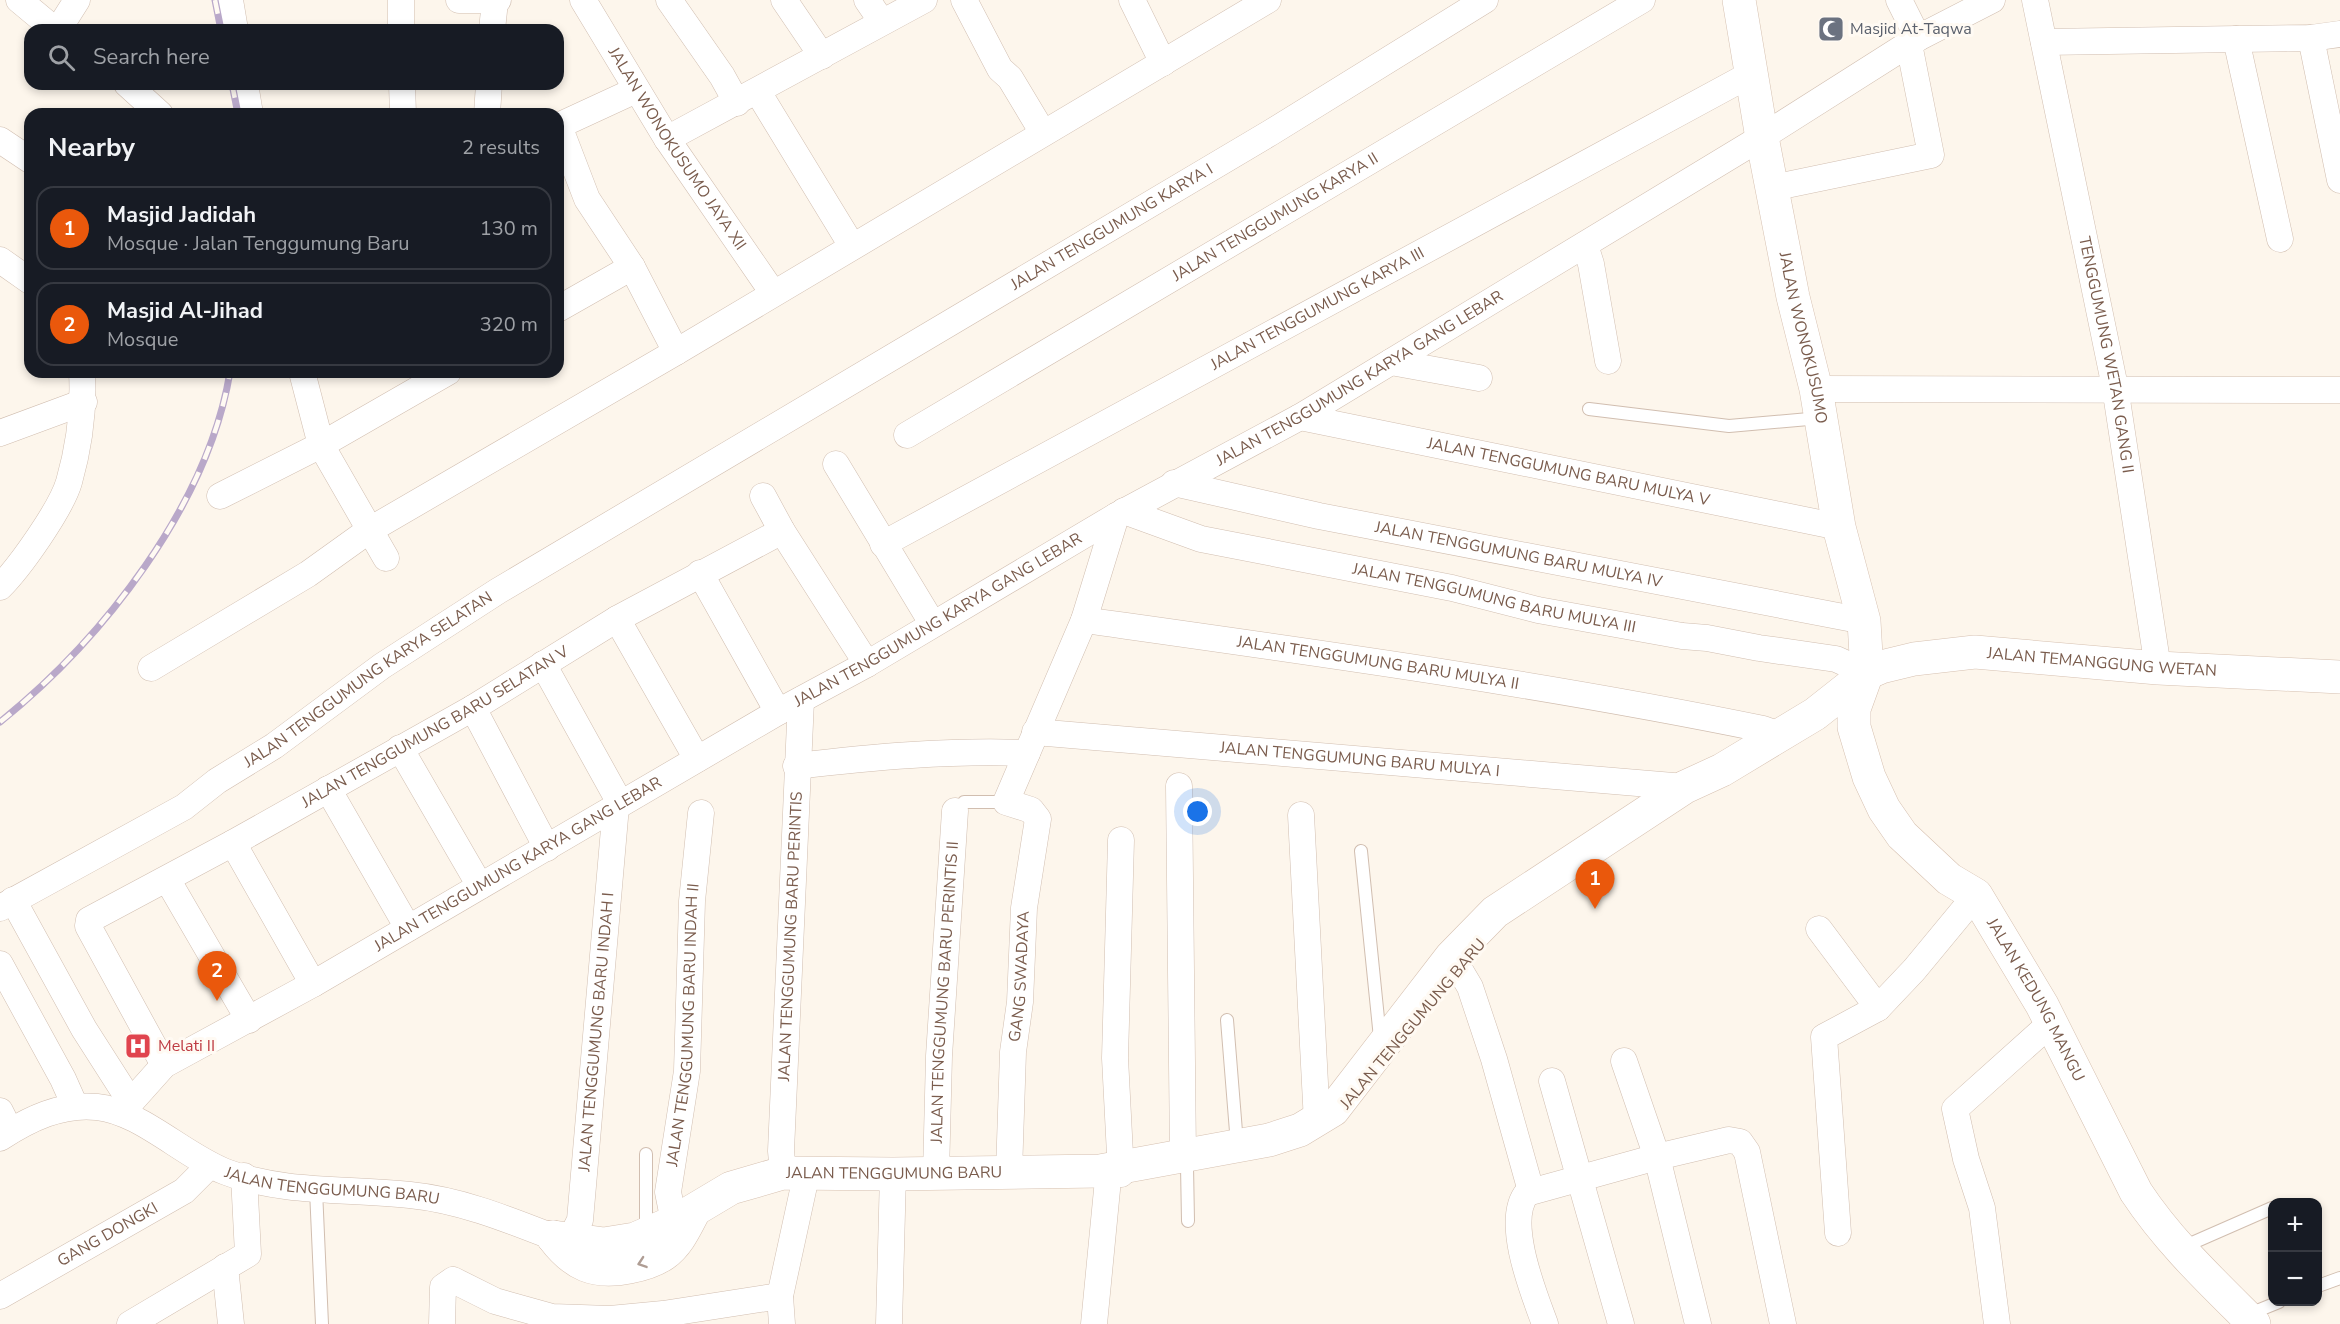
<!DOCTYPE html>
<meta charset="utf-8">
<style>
:root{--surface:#171b24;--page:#20242c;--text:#f1f3f6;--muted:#9ea1a6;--line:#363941;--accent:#ea580c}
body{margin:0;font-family:"Nunito Sans",sans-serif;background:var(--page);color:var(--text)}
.controls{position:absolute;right:18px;bottom:18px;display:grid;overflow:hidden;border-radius:12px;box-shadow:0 3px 9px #0003}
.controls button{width:54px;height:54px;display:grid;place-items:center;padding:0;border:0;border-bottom:2px solid var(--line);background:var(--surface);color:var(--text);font:30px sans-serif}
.you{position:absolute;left:1198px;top:812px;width:21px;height:21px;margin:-15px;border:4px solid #fff;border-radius:50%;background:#1a73e8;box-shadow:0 0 0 9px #1a73e833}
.badge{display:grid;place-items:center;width:39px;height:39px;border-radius:50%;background:var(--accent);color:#fff;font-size:20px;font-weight:700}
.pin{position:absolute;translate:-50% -50px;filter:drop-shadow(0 2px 3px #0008)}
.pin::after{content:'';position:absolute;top:32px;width:21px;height:18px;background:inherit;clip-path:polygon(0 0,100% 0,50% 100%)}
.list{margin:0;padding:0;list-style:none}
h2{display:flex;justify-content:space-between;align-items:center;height:78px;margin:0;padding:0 24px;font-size:26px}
h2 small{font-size:20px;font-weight:400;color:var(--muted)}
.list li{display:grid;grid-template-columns:39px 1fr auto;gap:18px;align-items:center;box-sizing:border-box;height:84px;margin:0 12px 12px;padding:0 12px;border:2px solid var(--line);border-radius:18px}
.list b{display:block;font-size:22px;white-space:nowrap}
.list p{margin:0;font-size:20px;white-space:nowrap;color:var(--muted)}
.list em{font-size:20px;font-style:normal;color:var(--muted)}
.icon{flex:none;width:33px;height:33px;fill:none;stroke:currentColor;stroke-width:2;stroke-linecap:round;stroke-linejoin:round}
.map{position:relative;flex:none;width:2340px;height:1324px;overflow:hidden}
.search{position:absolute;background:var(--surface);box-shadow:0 3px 9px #0003;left:24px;top:24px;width:540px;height:66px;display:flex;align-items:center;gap:15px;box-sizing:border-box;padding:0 21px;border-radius:18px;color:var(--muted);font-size:22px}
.panel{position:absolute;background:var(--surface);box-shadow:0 3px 9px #0003;left:24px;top:108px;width:540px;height:270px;border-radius:18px}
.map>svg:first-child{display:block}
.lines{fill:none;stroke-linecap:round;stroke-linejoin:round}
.lane-casing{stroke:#d1beb0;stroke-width:14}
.street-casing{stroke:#d1beb0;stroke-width:27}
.secondary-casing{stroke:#d6c0b0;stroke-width:34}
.lane{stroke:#fff;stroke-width:12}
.street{stroke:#fff;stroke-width:26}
.secondary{stroke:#fff;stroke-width:33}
.rail-casing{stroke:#b9a8c9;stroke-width:7}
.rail{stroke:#fffaf3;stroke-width:4.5;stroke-dasharray:14;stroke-linecap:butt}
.oneway{stroke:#af9d94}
.labels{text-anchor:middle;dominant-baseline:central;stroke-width:6;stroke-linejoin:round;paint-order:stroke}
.worship-label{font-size:16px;fill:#5b616d;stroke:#fffaf3;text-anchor:start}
.street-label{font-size:16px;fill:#7a5c4d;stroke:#fffaf3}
.health-label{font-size:16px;fill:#be3a42;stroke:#fffaf3;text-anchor:start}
</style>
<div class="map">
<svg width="2340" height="1324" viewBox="0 0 2340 1324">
<rect width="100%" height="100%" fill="#fdf6ec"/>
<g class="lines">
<defs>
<g id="lane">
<polyline points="1589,409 1729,426 1820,418"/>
<polyline points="964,802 1006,802"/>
<polyline points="1361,851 1380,1038"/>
<polyline points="1227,1020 1237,1144"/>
<polyline points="646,1154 646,1231"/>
<polyline points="1187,1166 1188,1221"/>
<polyline points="316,1190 322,1324"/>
<polyline points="2183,1247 2272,1208"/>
<polyline points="2318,1286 2340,1278"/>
<polyline points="2247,1315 2279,1302"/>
</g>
<g id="street">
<polyline points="19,0 55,30"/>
<polyline points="230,0 235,30"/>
<polyline points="401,0 401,30"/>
<polyline points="459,0 498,0"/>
<path id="s1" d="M583 0 667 139 773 293"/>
<polyline points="669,0 722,76 737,103"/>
<polyline points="784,0 822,56"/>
<polyline points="867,0 882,22"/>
<polyline points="964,0 1000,69 1010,78 1043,133"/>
<polyline points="1132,0 1163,63"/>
<polyline points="1899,0 1918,38"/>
<path id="s2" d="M2035 0 2115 387 2158 668"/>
<polyline points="58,30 77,0"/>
<polyline points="492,30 495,1"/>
<polyline points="2311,38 2340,180"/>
<polyline points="2236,39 2280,239"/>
<polyline points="2044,42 2311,38 2340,34"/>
<polyline points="127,84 160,114"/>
<polyline points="245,84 250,114"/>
<polyline points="402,84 403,114"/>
<polyline points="758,92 852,246"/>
<polyline points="487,114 489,84"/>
<polyline points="558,126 636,90"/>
<polyline points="559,126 587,199 632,267 676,352"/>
<polyline points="667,139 924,0"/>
<polyline points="0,140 30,160"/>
<polyline points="1772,188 1931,155 1909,44"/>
<polyline points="1585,245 1591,264 1608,361"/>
<polyline points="0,260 30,281"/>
<polyline points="558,309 632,267"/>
<polyline points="1391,362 1479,378"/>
<polyline points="302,372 321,445 386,558"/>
<polyline points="1816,389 2340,390"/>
<path id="s3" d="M1300 417 1839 527"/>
<polyline points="0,433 84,402"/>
<path id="s4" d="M907 435 1642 0"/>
<polyline points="836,464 932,623"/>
<path id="s5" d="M1174 483 1319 516 1864 621"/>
<polyline points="220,496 321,445 448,372"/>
<polyline points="763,496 782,531 867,664"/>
<path id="s6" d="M1124 511 1201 539 1452 588 1538 610 1682 636 1707 638 1759 648 1836 659 1867 673"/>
<path id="s7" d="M1116 516 1084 620C1311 652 1538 683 1763 729L1780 735"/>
<path id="s8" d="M883 544 1751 74"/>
<polyline points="700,573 778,712"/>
<path d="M0 587C20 567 61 509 69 482 79 447 84 408 82 372"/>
<polyline points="617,619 697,759"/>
<polyline points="543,664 620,803"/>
<polyline points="151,668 308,574 368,531 676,352 1268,0"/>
<polyline points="473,708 547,848"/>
<path id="s9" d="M1035 732 1685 787"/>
<polyline points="400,748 480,886"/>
<path d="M796 766C873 757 950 750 1027 753"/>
<polyline points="1179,786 1183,1156"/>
<polyline points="328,789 408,928"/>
<polyline points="1301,815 1317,1122"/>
<polyline points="1121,840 1115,1058 1121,1174"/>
<polyline points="233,843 313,984"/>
<polyline points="167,879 249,1020"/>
<polyline points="13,900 84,1029 130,1101"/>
<path id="s10" d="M0 908 184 807 217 781 274 746 382 666 498 591 1270 133 1485 0"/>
<polyline points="1819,929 1878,1008"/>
<polyline points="0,964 63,1079 75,1106"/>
<polyline points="1457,965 1470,987 1494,1059 1531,1191"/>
<polyline points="1624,1061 1657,1157 1698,1324"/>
<path id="s11" d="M164 1065 88 926 89 920 233 843 473 708 617 619 782 531"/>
<polyline points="1552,1081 1621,1324"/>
<polyline points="0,1111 10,1131"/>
<path id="s12" d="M122 1112 164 1065 313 984 778 712 867 664 1116 516 1300 417 1762 137 1918 38 1992 0"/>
<path id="s13" d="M0 1138C29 1119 62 1103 97 1107 140 1111 184 1156 226 1172 284 1194 349 1188 410 1195 460 1200 507 1219 553 1237"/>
<path id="s14" d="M1009 1172 1013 1052 1020 1002 1024 908 1038 819 1031 810 1006 802 1084 620"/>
<path id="s15" d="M783 1173 781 1151 801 700"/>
<path id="s16" d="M936 1174 939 1056 955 811"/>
<path id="s17" d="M683 1233 674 1222 668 1192 687 1071 692 901 701 813"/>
<polyline points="1838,1233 1824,1037 1878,1008 1914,970 1976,895"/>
<path id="s18" d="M569 1255 571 1238 580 1220 616 806"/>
<polyline points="225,1267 231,1324"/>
<path id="s19" d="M0 1296 184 1191 210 1165"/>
<polyline points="130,1324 248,1254 244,1176"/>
<polyline points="442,1324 443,1287 453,1280 495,1301 552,1317 610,1319 663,1314 780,1296"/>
<polyline points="782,1324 780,1296 807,1172"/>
<polyline points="889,1324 893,1174"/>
<polyline points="1094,1324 1109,1169"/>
<path d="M1545 1324C1534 1294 1504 1221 1527 1193L1657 1157 1729 1140 1740 1142 1747 1152 1783 1324"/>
<polyline points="1997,1324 1982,1208 1966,1159 1955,1109 2051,1023"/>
</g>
<g id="secondary">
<path id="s20" d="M1739 0 1761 132 1793 297 1816 389 1839 527 1864 621 1867 673 1854 709V727L1869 777 1884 809 1902 835 1949 879 1976 895 2042 1005 2136 1192C2169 1242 2212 1282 2254 1324"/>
<path id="s21" d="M553 1237 604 1244 635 1239 674 1222 731 1188 783 1173 893 1174 1100 1171 1269 1140 1300 1130 1333 1110 1451 957 1495 912 1685 787 1722 770 1815 714 1867 673 1881 667 1914 659 1975 652 2158 668 2340 677"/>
<path d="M553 1237C574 1265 594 1274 629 1267 640 1265 654 1261 664 1254 678 1244 685 1228 693 1213"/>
</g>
</defs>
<!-- lane casing -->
<use href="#lane" class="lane-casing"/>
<!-- street casing -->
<use href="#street" class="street-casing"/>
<!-- secondary casing -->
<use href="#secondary" class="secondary-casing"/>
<!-- lane -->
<use href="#lane" class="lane"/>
<!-- street -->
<use href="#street" class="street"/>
<!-- secondary -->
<use href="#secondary" class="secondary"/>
<defs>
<g id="rail">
<polyline points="215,0 221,30"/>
<polyline points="232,84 238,114"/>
<path d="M0 722C103 639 208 505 230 372"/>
</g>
</defs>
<!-- rail casing -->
<use href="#rail" class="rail-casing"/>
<!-- rail -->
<use href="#rail" class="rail"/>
</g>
<!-- one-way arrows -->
<defs><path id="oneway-chevron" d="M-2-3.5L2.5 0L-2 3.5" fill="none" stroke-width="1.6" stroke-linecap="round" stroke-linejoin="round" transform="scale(1.5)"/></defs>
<use class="oneway" href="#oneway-chevron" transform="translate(642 1263) rotate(161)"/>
<!-- icons -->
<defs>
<symbol id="mosque-square" viewBox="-11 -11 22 22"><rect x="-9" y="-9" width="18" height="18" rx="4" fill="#6b7280" stroke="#fffaf3"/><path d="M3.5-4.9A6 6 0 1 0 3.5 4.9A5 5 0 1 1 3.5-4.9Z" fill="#fff"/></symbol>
<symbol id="hospital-square" viewBox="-11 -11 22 22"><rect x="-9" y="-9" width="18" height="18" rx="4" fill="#e0444e" stroke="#fffaf3"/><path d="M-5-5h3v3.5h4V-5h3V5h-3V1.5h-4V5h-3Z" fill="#fff"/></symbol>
</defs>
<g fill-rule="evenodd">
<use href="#mosque-square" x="1816" y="14" width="30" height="30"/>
<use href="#hospital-square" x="123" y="1031" width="30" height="30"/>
</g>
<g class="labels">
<!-- worship labels -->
<g class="worship-label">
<text x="1850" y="29">Masjid At-Taqwa</text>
</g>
<!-- street labels -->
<g class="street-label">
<text stroke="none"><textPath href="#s1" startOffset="176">JALAN WONOKUSUMO JAYA XII</textPath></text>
<text stroke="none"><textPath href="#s4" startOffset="428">JALAN TENGGUMUNG KARYA II</textPath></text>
<text stroke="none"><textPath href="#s10" startOffset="1305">JALAN TENGGUMUNG KARYA I</textPath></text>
<text stroke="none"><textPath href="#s8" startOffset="494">JALAN TENGGUMUNG KARYA III</textPath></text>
<text stroke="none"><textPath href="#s20" startOffset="344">JALAN WONOKUSUMO</textPath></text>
<text stroke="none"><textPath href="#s2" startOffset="362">TENGGUMUNG WETAN GANG II</textPath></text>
<text stroke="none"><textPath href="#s12" startOffset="1442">JALAN TENGGUMUNG KARYA GANG LEBAR</textPath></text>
<text stroke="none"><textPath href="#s3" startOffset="274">JALAN TENGGUMUNG BARU MULYA V</textPath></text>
<text stroke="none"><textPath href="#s5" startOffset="352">JALAN TENGGUMUNG BARU MULYA IV</textPath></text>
<text stroke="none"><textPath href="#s6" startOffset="381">JALAN TENGGUMUNG BARU MULYA III</textPath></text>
<text stroke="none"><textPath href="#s12" startOffset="956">JALAN TENGGUMUNG KARYA GANG LEBAR</textPath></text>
<text stroke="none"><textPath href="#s21" startOffset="1743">JALAN TEMANGGUNG WETAN</textPath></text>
<text stroke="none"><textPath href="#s7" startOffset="406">JALAN TENGGUMUNG BARU MULYA II</textPath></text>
<text stroke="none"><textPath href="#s10" startOffset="434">JALAN TENGGUMUNG KARYA SELATAN</textPath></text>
<text stroke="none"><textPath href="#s11" startOffset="561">JALAN TENGGUMUNG BARU SELATAN V</textPath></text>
<text stroke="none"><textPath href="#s9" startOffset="326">JALAN TENGGUMUNG BARU MULYA I</textPath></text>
<text stroke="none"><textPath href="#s12" startOffset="470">JALAN TENGGUMUNG KARYA GANG LEBAR</textPath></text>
<text stroke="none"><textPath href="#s15" startOffset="237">JALAN TENGGUMUNG BARU PERINTIS</textPath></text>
<text stroke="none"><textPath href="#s14" startOffset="196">GANG SWADAYA</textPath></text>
<text stroke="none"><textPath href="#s16" startOffset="182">JALAN TENGGUMUNG BARU PERINTIS II</textPath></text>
<text stroke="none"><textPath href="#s20" startOffset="1078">JALAN KEDUNG MANGU</textPath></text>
<text transform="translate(1413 1024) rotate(-50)">JALAN TENGGUMUNG BARU</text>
<text stroke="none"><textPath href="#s17" startOffset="213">JALAN TENGGUMUNG BARU INDAH II</textPath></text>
<text stroke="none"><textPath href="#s18" startOffset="226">JALAN TENGGUMUNG BARU INDAH I</textPath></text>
<text stroke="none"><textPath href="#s21" startOffset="357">JALAN TENGGUMUNG BARU</textPath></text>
<text stroke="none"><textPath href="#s13" startOffset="357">JALAN TENGGUMUNG BARU</textPath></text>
<text stroke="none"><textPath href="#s19" startOffset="124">GANG DONGKI</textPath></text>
</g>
<!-- health labels -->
<g class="health-label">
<text x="158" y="1046">Melati II</text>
</g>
</g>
</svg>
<div class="controls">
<button>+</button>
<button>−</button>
</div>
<div class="you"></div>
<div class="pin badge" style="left:1595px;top:909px">1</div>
<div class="pin badge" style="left:217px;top:1001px">2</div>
<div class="search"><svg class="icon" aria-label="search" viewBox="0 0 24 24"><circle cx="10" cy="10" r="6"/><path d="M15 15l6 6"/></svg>Search here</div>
<section class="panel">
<h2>Nearby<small>2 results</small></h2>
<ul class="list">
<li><span class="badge">1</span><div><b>Masjid Jadidah</b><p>Mosque · Jalan Tenggumung Baru</p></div><em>130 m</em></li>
<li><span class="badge">2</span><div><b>Masjid Al-Jihad</b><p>Mosque</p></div><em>320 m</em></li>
</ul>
</section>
</div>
